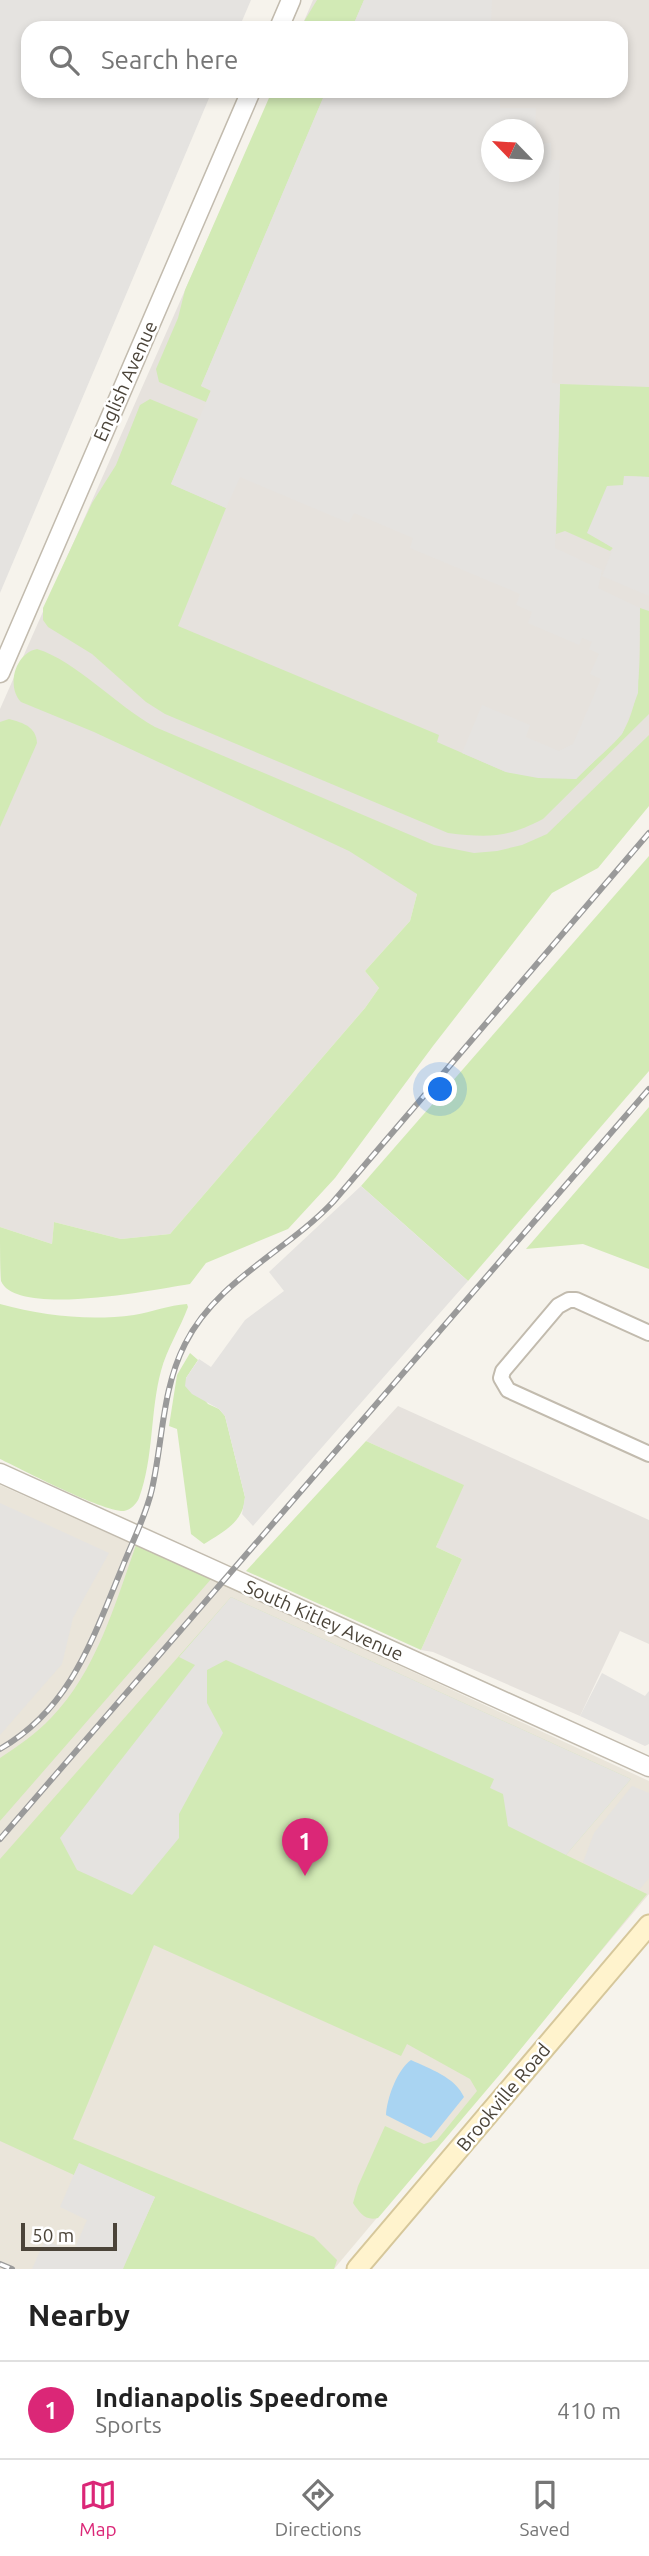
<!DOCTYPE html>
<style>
:root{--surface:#fff;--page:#f2f2f2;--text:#222;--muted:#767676;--line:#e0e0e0;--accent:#db2777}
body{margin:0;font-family:Ubuntu,sans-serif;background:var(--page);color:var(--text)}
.compass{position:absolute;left:481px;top:119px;width:63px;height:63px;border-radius:50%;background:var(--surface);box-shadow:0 4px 10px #0003;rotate:295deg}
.scale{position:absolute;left:21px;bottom:18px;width:96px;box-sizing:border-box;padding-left:7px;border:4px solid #4b4439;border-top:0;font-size:19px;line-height:24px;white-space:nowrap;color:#4b4439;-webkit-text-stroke:5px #fff;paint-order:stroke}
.you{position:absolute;left:441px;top:1090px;width:24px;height:24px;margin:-18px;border:5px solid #fff;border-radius:50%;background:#1a73e8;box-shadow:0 0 0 10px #1a73e833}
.badge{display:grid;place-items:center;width:46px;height:46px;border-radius:50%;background:var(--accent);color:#fff;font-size:23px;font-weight:700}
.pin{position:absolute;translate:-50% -58px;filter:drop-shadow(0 2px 4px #0008)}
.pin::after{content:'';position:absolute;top:37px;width:24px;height:21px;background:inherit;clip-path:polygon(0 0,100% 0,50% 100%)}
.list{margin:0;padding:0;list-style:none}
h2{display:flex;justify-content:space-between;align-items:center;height:91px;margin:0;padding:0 28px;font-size:30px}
h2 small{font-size:23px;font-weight:400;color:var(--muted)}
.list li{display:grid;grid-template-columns:46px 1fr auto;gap:21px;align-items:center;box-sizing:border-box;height:98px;padding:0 28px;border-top:2px solid var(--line)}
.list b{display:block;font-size:26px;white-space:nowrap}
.list p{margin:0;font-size:23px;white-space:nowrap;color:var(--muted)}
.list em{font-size:23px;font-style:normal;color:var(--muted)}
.icon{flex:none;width:38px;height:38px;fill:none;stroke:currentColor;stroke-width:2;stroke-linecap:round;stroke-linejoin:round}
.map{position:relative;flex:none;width:649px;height:2269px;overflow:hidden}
.search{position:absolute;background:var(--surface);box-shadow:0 4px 10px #0003;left:21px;right:21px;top:21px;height:77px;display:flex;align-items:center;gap:18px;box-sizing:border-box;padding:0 24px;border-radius:21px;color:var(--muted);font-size:26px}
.sheet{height:189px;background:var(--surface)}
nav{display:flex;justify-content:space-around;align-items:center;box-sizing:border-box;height:98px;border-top:2px solid var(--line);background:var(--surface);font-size:19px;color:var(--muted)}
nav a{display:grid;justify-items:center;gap:4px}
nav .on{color:var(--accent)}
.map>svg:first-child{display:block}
.residential{fill:#eae5da}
.industrial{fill:#e6e2dd;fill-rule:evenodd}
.green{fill:#d2eab5}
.parking{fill:#e5e3e0;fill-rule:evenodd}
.water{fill:#a9d4f2}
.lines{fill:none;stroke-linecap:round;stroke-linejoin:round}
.minor-casing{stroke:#c2bbae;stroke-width:18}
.tertiary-casing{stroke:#c2bbae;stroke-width:21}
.secondary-casing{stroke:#d6c79b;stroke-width:23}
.minor{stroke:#fff;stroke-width:14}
.tertiary{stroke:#fff;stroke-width:18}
.secondary{stroke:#fff3cd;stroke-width:19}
.rail-casing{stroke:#9a9a9a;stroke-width:6}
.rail{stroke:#fff;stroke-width:3.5;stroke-dasharray:10;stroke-linecap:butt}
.labels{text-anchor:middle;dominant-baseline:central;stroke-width:5;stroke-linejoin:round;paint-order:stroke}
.street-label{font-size:19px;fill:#4b4439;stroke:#fff}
</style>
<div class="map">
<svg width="649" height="2269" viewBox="0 0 649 2269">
<rect width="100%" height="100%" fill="#f6f3ec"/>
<!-- residential -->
<polygon class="residential" points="0,1485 257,1600 649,1781 649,1894 334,2269 0,2269"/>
<!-- industrial -->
<g class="industrial">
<path d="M313 0H649V767L538 848 417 894 410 921 365 971 379 988 365 1008 170 1234 121 1239 54 1222 52 1244 0 1227V709L273 91H621V28H301ZM491 130H534V172H491Z"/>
<polygon points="398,1406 649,1520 649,1644 620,1631 580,1716 433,1652 421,1650 462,1559 436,1547 463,1485 366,1441"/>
</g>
<!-- green -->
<g class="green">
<polygon points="317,0 364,0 352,28 300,28"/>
<polygon points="272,91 326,91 201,386 211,390 206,402 159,382 156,369 178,318 185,290"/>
<polygon points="560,384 649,387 649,477 625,476 624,485 588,532 613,548 610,551 565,531 556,534"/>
<path d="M150 399 198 419 171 484 226 508 178 626 439 735 437 742 506 772 576 779C587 766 615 745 623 732 644 695 639 649 640 608L649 611V714L543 819C507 838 488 838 448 833L165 714 146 702 92 654 48 627 43 620V608L92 503 116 465 140 405Z"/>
<path d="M37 649C76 661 117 706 155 727L434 845 474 853 497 851 522 845 547 834 649 735V806L598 868 552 893 433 1046 335 1178 288 1229 206 1263 190 1284C158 1289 16 1318 1 1281 0 1271 0 1240 0 1227L52 1244 54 1222 121 1239 170 1234 365 1008 379 988 365 971 410 921 417 894 349 851 94 732 21 702C6 687 15 653 37 649Z"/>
<path d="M9 719C24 723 36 727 37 743L0 827V722Z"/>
<polygon points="649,856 649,1071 468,1281 361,1186"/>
<polygon points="649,1107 649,1269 583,1244 526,1249"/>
<path d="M0 1304C44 1316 89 1321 134 1315 152 1312 169 1305 187 1304L188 1307C180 1329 167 1348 161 1371 150 1411 154 1458 139 1498 137 1503 131 1510 124 1511 103 1512 23 1470 0 1459Z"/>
<path d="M190 1353 198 1360 186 1378 208 1404 219 1409 225 1416 245 1497C244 1522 223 1532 204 1544L191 1534 177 1429 169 1426 177 1375Z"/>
<polygon points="366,1441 464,1485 436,1547 462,1559 421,1650 246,1571"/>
<path d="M136 1545 212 1578 0 1821V1758C18 1746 36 1734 51 1718 96 1672 115 1604 136 1545Z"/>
<path d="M231 1597 631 1779 566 1855 647 1894 507 2066 378 2218C365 2221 360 2213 353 2203L358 2186 385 2126 424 2144 437 2140 477 2091 470 2079 407 2044 401 2056 154 1945 73 2139 314 2237 337 2260 334 2269H122L155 2197 79 2164 74 2175 0 2141V1859Z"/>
</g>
<!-- parking -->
<g class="parking">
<polygon points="0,0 251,0 239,28 28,28 28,91 212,91 0,593"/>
<polygon points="364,0 492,0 491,21 502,21 502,28 352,28"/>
<path d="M326 91H500V108H536L535 133 545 143H551V160H560L552 383 560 384 555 548 602 570 598 588 640 608 638 693 629 717 622 734 576 779 538 778 506 772 462 753 482 705 530 725 526 737 559 751 573 744 601 679 590 674 599 654 589 649 592 642 582 638 579 645 528 623 532 612 516 605 520 594 410 548 413 538 354 513 349 523 240 477 226 508 171 484 211 391 201 386ZM491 130H534V172H491Z"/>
<polygon points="624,476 649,477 649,596 602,576 613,548 587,533 607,486 623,485"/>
<polygon points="361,1186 468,1281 253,1526 242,1514 245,1497 225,1416 219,1409 192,1394 185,1386 186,1378 199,1359 211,1367 245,1320 284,1291 269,1272"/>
<polygon points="0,1503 109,1553 73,1618 62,1664 0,1735"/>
<polygon points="231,1597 631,1779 566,1855 508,1826 503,1794 490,1788 494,1779 226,1660 207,1670 207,1703 223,1733 179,1814 179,1838 132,1895 77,1870 60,1838 195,1665 179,1657"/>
<polygon points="602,1673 645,1696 649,1691 649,1744 645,1746 580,1716"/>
<polygon points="632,1786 649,1793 649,1878 639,1890 583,1862 594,1833"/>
<polygon points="79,2163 155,2197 126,2262 123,2269 32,2269 45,2240 73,2252 87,2220 60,2207"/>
</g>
<!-- water -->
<path class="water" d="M411 2060C430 2069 455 2077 464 2097L431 2138 386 2115C387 2098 397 2070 411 2060Z"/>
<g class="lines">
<defs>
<polyline id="minor" points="649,1333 576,1300 569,1300 558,1306 503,1371 501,1378 508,1390 649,1454"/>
<g id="tertiary">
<polyline points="279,28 291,0"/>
<polyline points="0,673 251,91"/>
<polyline points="0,1473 649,1767"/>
</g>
<polyline id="secondary" points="357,2269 649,1925"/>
</defs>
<!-- minor casing -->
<use href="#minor" class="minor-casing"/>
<!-- tertiary casing -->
<use href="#tertiary" class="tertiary-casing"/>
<!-- secondary casing -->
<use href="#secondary" class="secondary-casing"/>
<!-- minor -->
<use href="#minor" class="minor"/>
<!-- tertiary -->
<use href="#tertiary" class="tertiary"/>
<!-- secondary -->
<use href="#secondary" class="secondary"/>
<defs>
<g id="rail">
<path d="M0 1749C71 1708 92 1640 122 1568 132 1542 146 1516 152 1489 163 1440 162 1389 185 1344 217 1280 286 1252 333 1202L649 833"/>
<polyline points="0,1839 649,1089"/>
<polyline points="0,2264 12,2269"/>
</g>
</defs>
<!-- rail casing -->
<use href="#rail" class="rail-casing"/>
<!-- rail -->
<use href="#rail" class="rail"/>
</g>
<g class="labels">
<!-- street labels -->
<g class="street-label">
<text transform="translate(125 381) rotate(-66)">English Avenue</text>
<text transform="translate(324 1620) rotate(24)">South Kitley Avenue</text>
<text transform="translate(503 2097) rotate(-50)">Brookville Road</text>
</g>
</g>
</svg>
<svg class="compass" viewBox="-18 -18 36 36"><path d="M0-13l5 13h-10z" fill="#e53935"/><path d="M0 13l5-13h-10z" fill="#767676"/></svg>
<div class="scale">50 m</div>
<div class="you"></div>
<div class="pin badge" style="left:305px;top:1876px">1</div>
<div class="search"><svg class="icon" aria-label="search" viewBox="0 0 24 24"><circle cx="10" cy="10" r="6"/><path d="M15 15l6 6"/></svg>Search here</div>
</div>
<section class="sheet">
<h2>Nearby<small></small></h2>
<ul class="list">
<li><span class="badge">1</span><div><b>Indianapolis Speedrome</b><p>Sports</p></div><em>410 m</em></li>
</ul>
</section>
<nav>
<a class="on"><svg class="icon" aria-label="map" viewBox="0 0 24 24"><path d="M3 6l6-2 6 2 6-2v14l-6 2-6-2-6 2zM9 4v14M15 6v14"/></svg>Map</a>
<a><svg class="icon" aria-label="directions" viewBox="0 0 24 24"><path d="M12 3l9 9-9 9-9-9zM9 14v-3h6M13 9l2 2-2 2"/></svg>Directions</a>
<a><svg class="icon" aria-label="saved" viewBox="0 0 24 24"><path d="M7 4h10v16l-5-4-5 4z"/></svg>Saved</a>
</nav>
